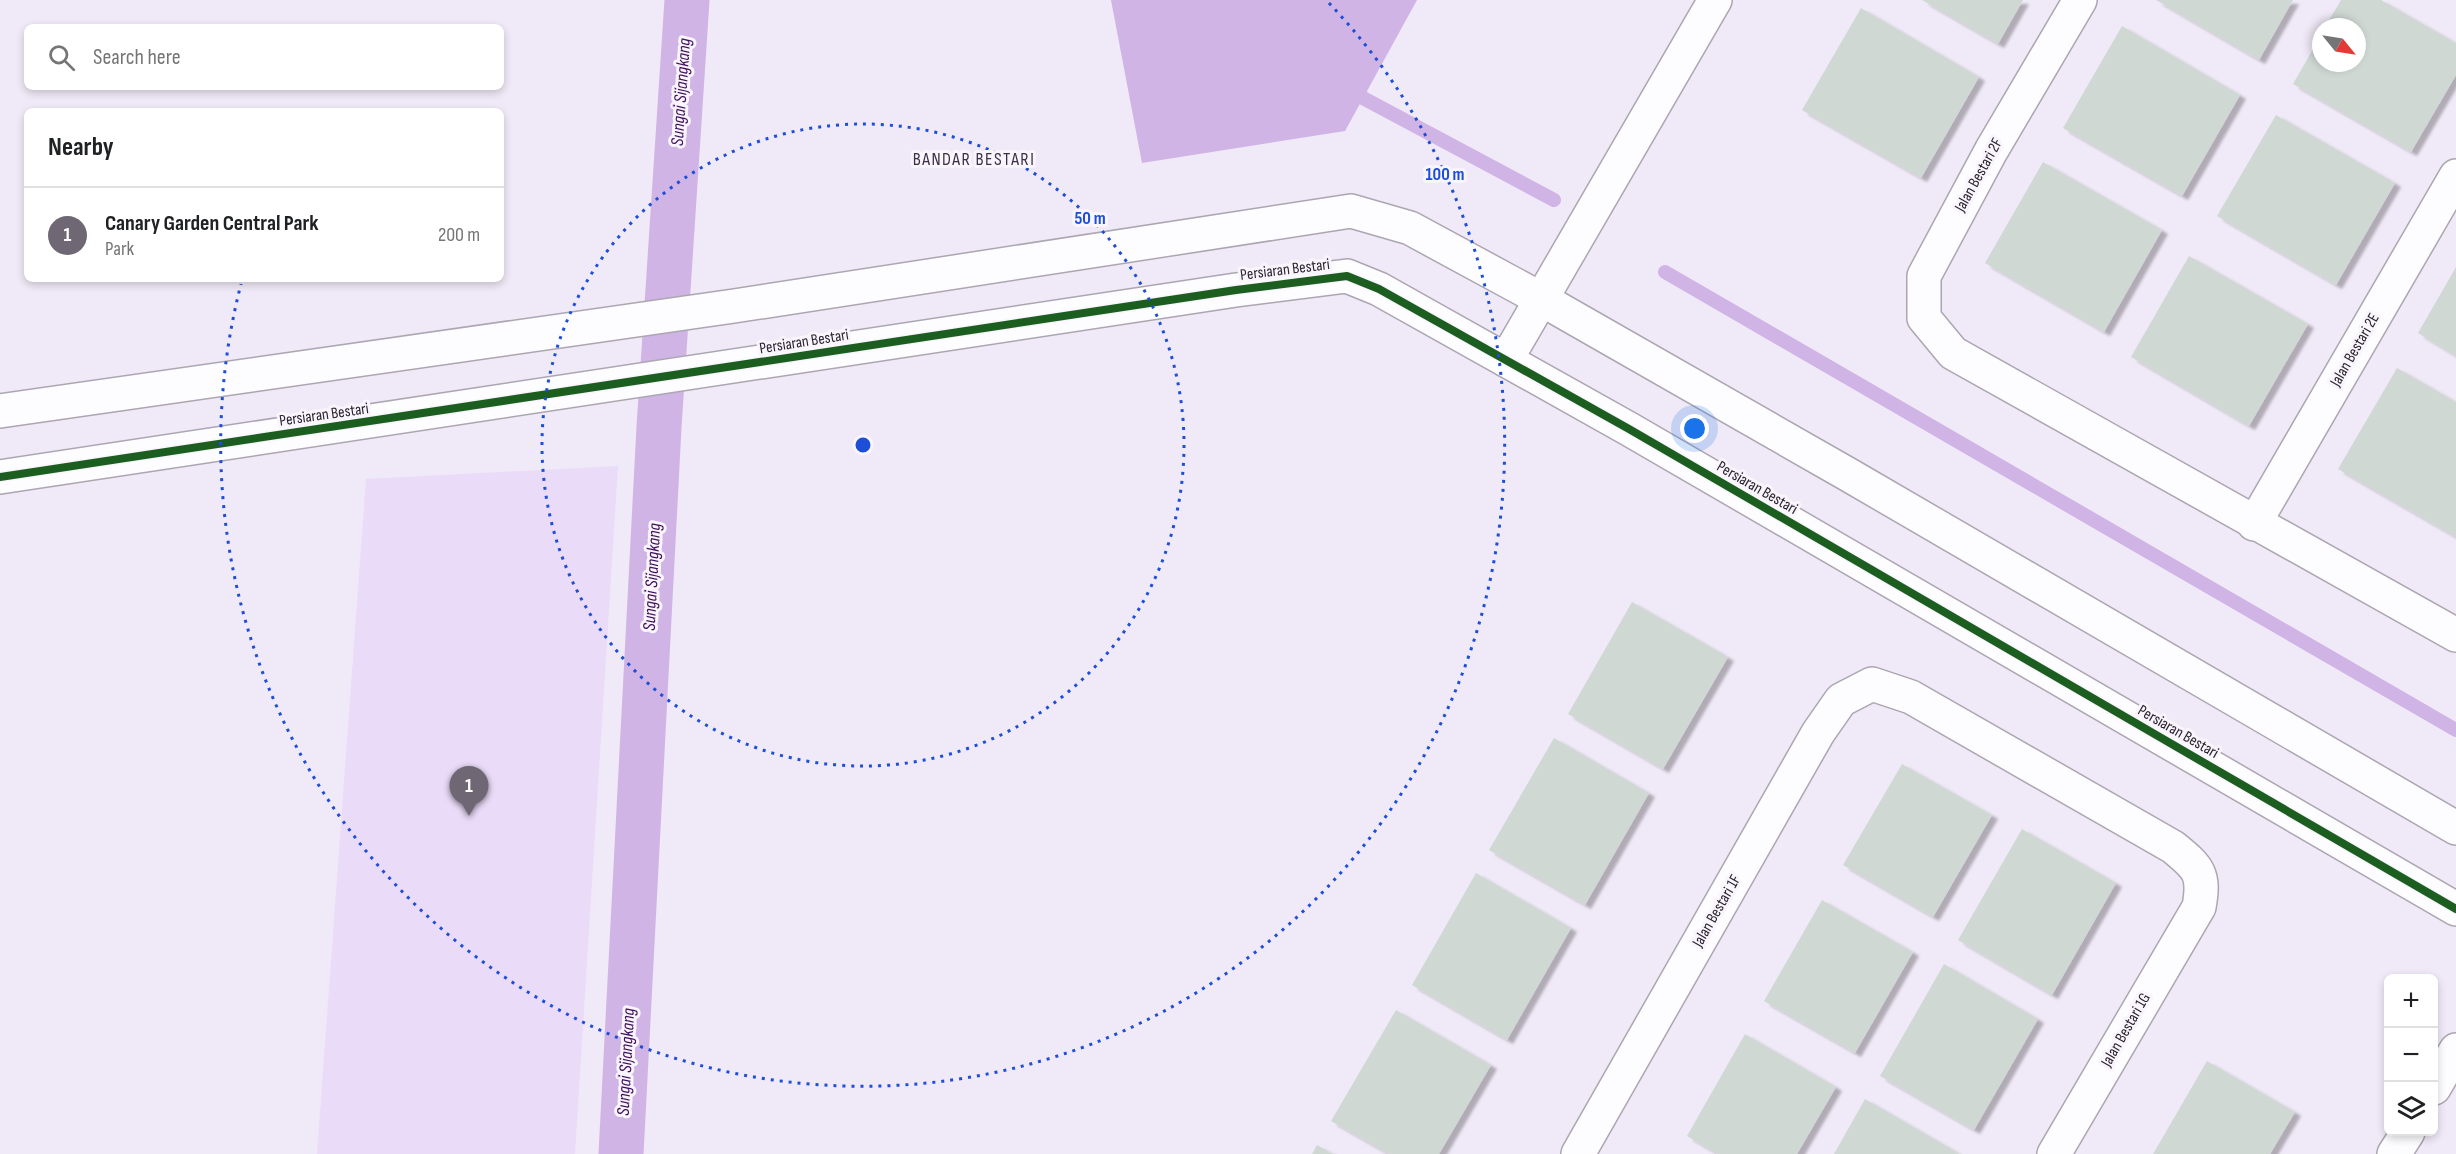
<!DOCTYPE html>
<meta charset="utf-8">
<style>
:root{--surface:#fff;--page:#f2f2f2;--text:#202124;--muted:#757577;--line:#e0e0e0;--accent:#6f6874}
body{margin:0;font-family:"Sofia Sans Condensed",sans-serif;background:var(--page);color:var(--text)}
.controls{position:absolute;right:18px;bottom:18px;display:grid;overflow:hidden;border-radius:9px;box-shadow:0 3px 9px #0003}
.controls button{width:54px;height:54px;display:grid;place-items:center;padding:0;border:0;border-bottom:2px solid var(--line);background:var(--surface);color:var(--text);font:30px sans-serif}
.compass{position:absolute;left:2312px;top:18px;width:54px;height:54px;border-radius:50%;background:var(--surface);box-shadow:0 3px 9px #0003;rotate:120deg}
.you{position:absolute;left:1695px;top:429px;width:21px;height:21px;margin:-15px;border:4px solid #fff;border-radius:50%;background:#1a73e8;box-shadow:0 0 0 9px #1a73e833}
.badge{display:grid;place-items:center;width:39px;height:39px;border-radius:50%;background:var(--accent);color:#fff;font-size:20px;font-weight:700}
.pin{position:absolute;translate:-50% -50px;filter:drop-shadow(0 2px 3px #0008)}
.pin::after{content:'';position:absolute;top:32px;width:21px;height:18px;background:inherit;clip-path:polygon(0 0,100% 0,50% 100%)}
.list{margin:0;padding:0;list-style:none}
h2{display:flex;justify-content:space-between;align-items:center;height:78px;margin:0;padding:0 24px;font-size:26px}
h2 small{font-size:20px;font-weight:400;color:var(--muted)}
.list li{display:grid;grid-template-columns:39px 1fr auto;gap:18px;align-items:center;box-sizing:border-box;height:96px;padding:0 24px;border-top:2px solid var(--line)}
.list b{display:block;font-size:22px;white-space:nowrap}
.list p{margin:0;font-size:20px;white-space:nowrap;color:var(--muted)}
.list em{font-size:20px;font-style:normal;color:var(--muted)}
.icon{flex:none;width:33px;height:33px;fill:none;stroke:currentColor;stroke-width:2;stroke-linecap:round;stroke-linejoin:round}
.map{position:relative;flex:none;width:2456px;height:1154px;overflow:hidden}
.search{position:absolute;background:var(--surface);box-shadow:0 3px 9px #0003;left:24px;top:24px;width:480px;height:66px;display:flex;align-items:center;gap:15px;box-sizing:border-box;padding:0 21px;border-radius:9px;color:var(--muted);font-size:22px}
.panel{position:absolute;background:var(--surface);box-shadow:0 3px 9px #0003;left:24px;top:108px;width:480px;height:174px;border-radius:9px}
.map>svg:first-child{display:block}
.green{fill:#eadbf8}
.water{fill:#cfb4e5}
.lines{fill:none;stroke-linecap:round;stroke-linejoin:round}
.stream{stroke:#cfb4e5;stroke-width:14}
.canal{stroke:#cfb4e5;stroke-width:45}
.building{fill:#d0d8d4;filter:url(#shadow)}
.minor-casing{stroke:#aca6b1;stroke-width:36}
.tertiary-casing{stroke:#aca6b1;stroke-width:36}
.minor{stroke:#fdfcfe;stroke-width:33}
.tertiary{stroke:#fdfcfe;stroke-width:33}
.cycleway-casing{stroke:#f9f5fc;stroke-width:11}
.cycleway{stroke:#1b5e20;stroke-width:8}
.ring{fill:none;stroke:#1d4ed8;stroke-width:3;stroke-dasharray:3 6}
.labels{text-anchor:middle;dominant-baseline:central;stroke-width:6;stroke-linejoin:round;paint-order:stroke}
.street-label{font-size:16px;fill:#29232e;stroke:#f9f5fc}
.water-label{font-size:18px;font-style:italic;fill:#400f5b;stroke:#f9f5fc}
.neighbourhood-label{font-size:18px;letter-spacing:1.5px;fill:#3b2e46;stroke:#f9f5fc}
.centre{fill:#1d4ed8;stroke:#f9f5fc;stroke-width:3}
.ring-label{font-size:18px;text-anchor:middle;font-weight:bold;fill:#1d4ed8;stroke:#f9f5fc;stroke-width:6;stroke-linejoin:round;paint-order:stroke}
</style>
<div class="map">
<svg width="2456" height="1154" viewBox="0 0 2456 1154">
<defs>
<filter id="shadow"><feDropShadow dx="6" dy="4" stdDeviation="1.5" flood-color="#0004"/></filter>
</defs>
<rect width="100%" height="100%" fill="#f0e9f7"/>
<!-- green -->
<polygon class="green" points="618,466 575,1154 317,1154 366,479"/>
<!-- water -->
<polygon class="water" points="1111,0 1417,0 1345,131 1142,163"/>
<g class="lines">
<!-- stream -->
<g class="stream">
<polyline points="1352,83 1363,98 1554,200"/>
<polyline points="1665,272 2456,730"/>
</g>
<!-- canal -->
<polyline class="canal" points="621,1154 659,427 687,0"/>
</g>
<!-- building -->
<g class="building">
<polygon points="1922,0 2023,0 1998,44"/>
<polygon points="2156,0 2293,0 2259,60"/>
<polygon points="2341,0 2381,0 2456,43 2456,75 2411,152 2293,84 2321,35 2321,63 2357,63 2357,27 2325,27"/>
<polygon points="1861,8 1979,77 1921,178 1802,110"/>
<polygon points="2122,26 2240,95 2182,196 2063,128"/>
<polygon points="2276,115 2395,183 2336,285 2217,216"/>
<polygon points="2043,162 2162,230 2104,332 1985,263"/>
<polygon points="2189,256 2308,324 2249,426 2131,357"/>
<polygon points="2456,267 2456,356 2418,333"/>
<polygon points="2397,368 2456,402 2456,537 2338,469"/>
<polygon points="1632,602 1728,657 1663,769 1568,714"/>
<polygon points="1554,738 1649,793 1585,905 1489,850"/>
<polygon points="1902,764 1992,815 1933,917 1843,865"/>
<polygon points="2022,829 2116,883 2052,995 1958,940"/>
<polygon points="1476,873 1571,928 1507,1040 1412,985"/>
<polygon points="1822,900 1913,952 1855,1053 1764,1001"/>
<polygon points="1944,964 2038,1019 1974,1130 1880,1076"/>
<polygon points="1396,1010 1491,1065 1439,1154 1389,1154 1331,1121"/>
<polygon points="1745,1034 1836,1087 1797,1154 1718,1154 1687,1136"/>
<polygon points="2207,1061 2295,1112 2270,1154 2153,1154"/>
<polygon points="1865,1099 1960,1154 1834,1154"/>
<polygon points="1317,1145 1333,1154 1312,1154"/>
</g>
<g class="lines">
<defs>
<g id="minor">
<polyline points="2080,0 1991,151 1924,276 1924,318 1953,353 2456,635"/>
<polyline points="1506,360 1715,0"/>
<polyline points="2254,524 2456,176"/>
<polyline points="2434,1088 2456,1050"/>
<path d="M1578 1154 1818 733 1841 700 1872 684 1911 697 2173 847C2199 868 2205 874 2199 907L2054 1154"/>
<polyline points="2394,1154 2408,1132"/>
</g>
<g id="tertiary">
<polyline points="0,411 734,306 1351,211 1410,228 1541,299 1849,475 2456,828"/>
<polyline points="0,477 1236,290 1347,276 1379,289 1629,429 2456,909"/>
</g>
</defs>
<!-- minor casing -->
<use href="#minor" class="minor-casing"/>
<!-- tertiary casing -->
<use href="#tertiary" class="tertiary-casing"/>
<!-- minor -->
<use href="#minor" class="minor"/>
<!-- tertiary -->
<use href="#tertiary" class="tertiary"/>
<defs>
<polyline id="cycleway" points="0,477 1236,290 1347,276 1379,289 1629,429 2456,909"/>
</defs>
<!-- cycleway casing -->
<use href="#cycleway" class="cycleway-casing"/>
<!-- cycleway -->
<use href="#cycleway" class="cycleway"/>
</g>
<!-- distance rings -->
<g class="ring">
<circle cx="863" cy="445" r="321"/>
<path d="M1329 3A642 642 0 1 1 241 284"/>
</g>
<g class="labels">
<!-- street labels -->
<g class="street-label">
<text transform="translate(1979 175) rotate(-61)">Jalan Bestari 2F</text>
<text transform="translate(1285 270) rotate(-7)">Persiaran Bestari</text>
<text transform="translate(804 342) rotate(-9)">Persiaran Bestari</text>
<text transform="translate(2355 350) rotate(-60)">Jalan Bestari 2E</text>
<text transform="translate(324 415) rotate(-8)">Persiaran Bestari</text>
<text transform="translate(1757 488) rotate(30)">Persiaran Bestari</text>
<text transform="translate(2178 732) rotate(30)">Persiaran Bestari</text>
<text transform="translate(1717 911) rotate(-60)">Jalan Bestari 1F</text>
<text transform="translate(2126 1030) rotate(-60)">Jalan Bestari 1G</text>
</g>
<!-- water labels -->
<g class="water-label">
<text transform="translate(681 92) rotate(-86)">Sungai Sijangkang</text>
<text transform="translate(652 577) rotate(-87)">Sungai Sijangkang</text>
<text transform="translate(626 1062) rotate(-87)">Sungai Sijangkang</text>
</g>
<!-- neighbourhood labels -->
<g class="neighbourhood-label">
<text x="974" y="159">BANDAR BESTARI</text>
</g>
</g>
<circle cx="863" cy="445" r="9" class="centre"/>
<g class="ring-label">
<text x="1445" y="180">100 m</text>
<text x="1090" y="224">50 m</text>
</g>
</svg>
<div class="controls">
<button>+</button>
<button>−</button>
<button><svg class="icon" aria-label="layers" viewBox="0 0 24 24"><path d="M12 4l9 5-9 5-9-5zM3 14l9 5 9-5"/></svg></button>
</div>
<svg class="compass" viewBox="-18 -18 36 36"><path d="M0-13l5 13h-10z" fill="#e53935"/><path d="M0 13l5-13h-10z" fill="#757577"/></svg>
<div class="you"></div>
<div class="pin badge" style="left:469px;top:816px">1</div>
<div class="search"><svg class="icon" aria-label="search" viewBox="0 0 24 24"><circle cx="10" cy="10" r="6"/><path d="M15 15l6 6"/></svg>Search here</div>
<section class="panel">
<h2>Nearby<small></small></h2>
<ul class="list">
<li><span class="badge">1</span><div><b>Canary Garden Central Park</b><p>Park</p></div><em>200 m</em></li>
</ul>
</section>
</div>
